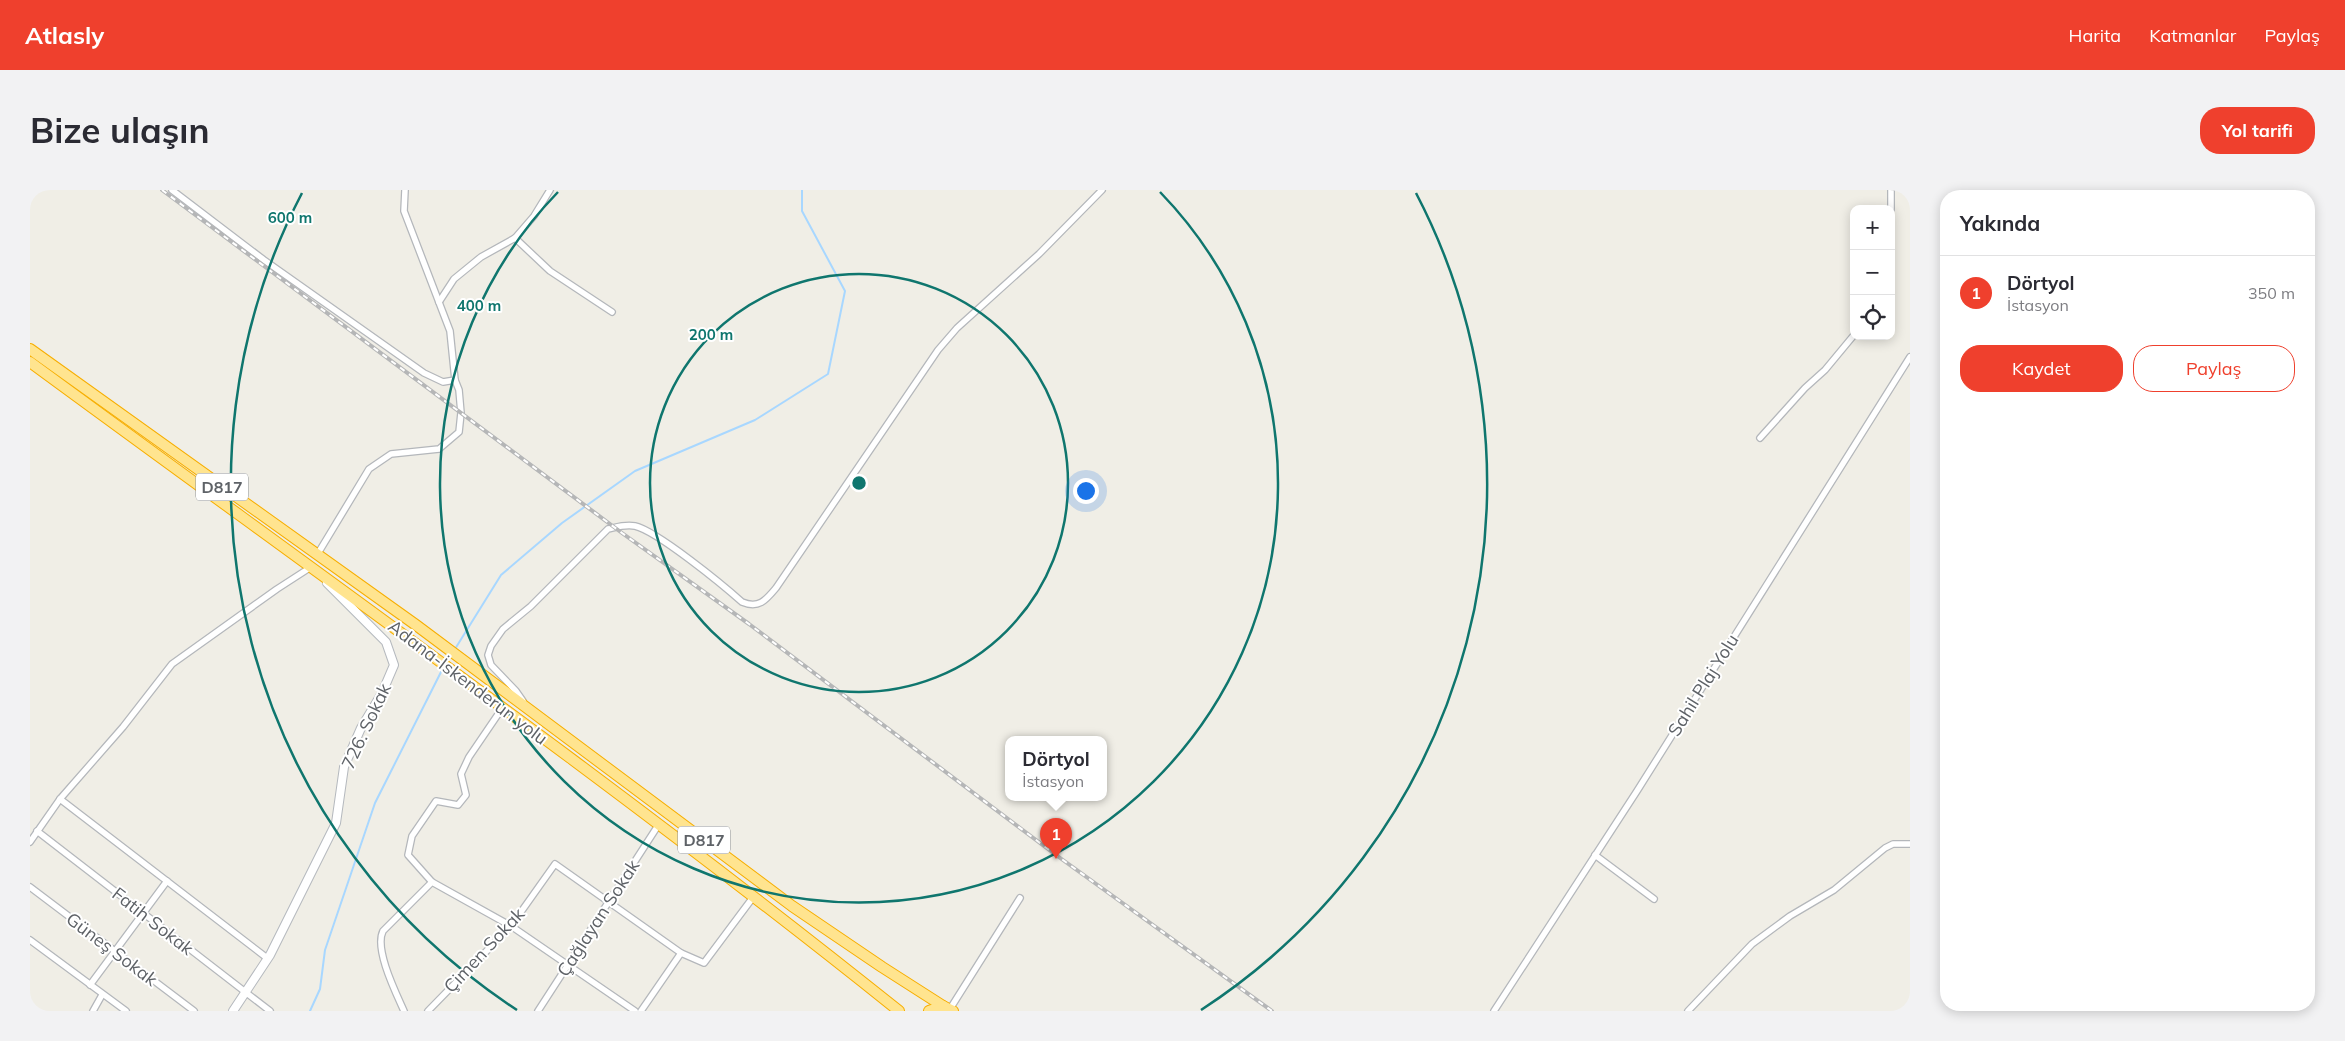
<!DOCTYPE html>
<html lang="tr">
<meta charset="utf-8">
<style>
:root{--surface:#fff;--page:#f2f2f3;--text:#2b2b33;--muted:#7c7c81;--line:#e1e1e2;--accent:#ef402d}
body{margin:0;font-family:Mulish,sans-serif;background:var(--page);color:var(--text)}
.controls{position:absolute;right:15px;top:15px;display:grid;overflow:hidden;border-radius:10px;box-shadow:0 2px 12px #0003}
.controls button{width:45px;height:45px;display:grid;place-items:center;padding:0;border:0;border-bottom:1px solid var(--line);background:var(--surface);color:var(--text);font:25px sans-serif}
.you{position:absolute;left:1055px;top:300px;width:18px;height:18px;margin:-12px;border:4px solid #fff;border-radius:50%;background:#1a73e8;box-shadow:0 0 0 8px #1a73e833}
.badge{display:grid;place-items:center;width:32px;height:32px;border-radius:50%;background:var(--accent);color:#fff;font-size:16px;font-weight:700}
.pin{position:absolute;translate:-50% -41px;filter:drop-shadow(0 1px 2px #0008)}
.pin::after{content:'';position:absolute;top:26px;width:18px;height:15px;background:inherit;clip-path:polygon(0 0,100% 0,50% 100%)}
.popup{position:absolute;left:975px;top:546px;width:102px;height:65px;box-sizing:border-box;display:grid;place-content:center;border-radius:10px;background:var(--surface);filter:drop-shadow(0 1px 4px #0005);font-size:16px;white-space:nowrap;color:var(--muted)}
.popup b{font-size:19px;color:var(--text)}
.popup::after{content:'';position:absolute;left:50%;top:100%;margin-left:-10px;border:10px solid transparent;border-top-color:var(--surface)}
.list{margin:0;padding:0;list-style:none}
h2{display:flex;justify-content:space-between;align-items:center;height:65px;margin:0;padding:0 20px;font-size:21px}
h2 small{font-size:16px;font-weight:400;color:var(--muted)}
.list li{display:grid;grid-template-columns:32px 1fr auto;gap:15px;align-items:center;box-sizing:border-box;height:75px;padding:0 20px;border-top:1px solid var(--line)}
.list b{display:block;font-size:19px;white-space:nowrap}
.list p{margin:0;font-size:16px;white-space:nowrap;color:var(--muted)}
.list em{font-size:16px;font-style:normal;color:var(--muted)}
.actions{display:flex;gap:10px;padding:15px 20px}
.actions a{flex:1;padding:11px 0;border:1px solid var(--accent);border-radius:20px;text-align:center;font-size:18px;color:var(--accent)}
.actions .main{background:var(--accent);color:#fff}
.icon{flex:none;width:28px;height:28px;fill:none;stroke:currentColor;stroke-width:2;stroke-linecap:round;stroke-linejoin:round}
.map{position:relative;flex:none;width:1880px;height:821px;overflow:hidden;border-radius:20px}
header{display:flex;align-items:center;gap:30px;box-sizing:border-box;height:70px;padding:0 25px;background:var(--accent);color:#fff}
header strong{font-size:24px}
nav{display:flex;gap:28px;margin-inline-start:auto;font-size:18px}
.intro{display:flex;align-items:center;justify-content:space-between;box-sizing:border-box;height:120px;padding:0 30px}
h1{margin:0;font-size:35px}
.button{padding:12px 22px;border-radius:20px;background:var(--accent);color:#fff;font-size:18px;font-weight:700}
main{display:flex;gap:30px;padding:0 30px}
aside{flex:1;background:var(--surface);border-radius:20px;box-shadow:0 2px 12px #0003}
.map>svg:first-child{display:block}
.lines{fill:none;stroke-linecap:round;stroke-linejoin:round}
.stream{stroke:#a8d7ff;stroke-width:2}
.street-casing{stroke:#b4b7bb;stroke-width:8}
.secondary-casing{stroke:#b5b9be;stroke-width:10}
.highway-casing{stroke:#f7ae00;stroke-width:12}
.street{stroke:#fff;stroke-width:5.5}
.secondary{stroke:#fff;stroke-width:8}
.highway{stroke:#ffe48f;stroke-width:10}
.rail-casing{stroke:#b5b6b7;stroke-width:4}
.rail{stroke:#fff;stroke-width:2;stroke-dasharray:5.5;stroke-linecap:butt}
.ring{fill:none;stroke:#0f766e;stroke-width:2.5}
.labels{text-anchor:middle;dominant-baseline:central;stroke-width:4;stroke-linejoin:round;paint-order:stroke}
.shield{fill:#fff;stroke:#8e9195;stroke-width:1}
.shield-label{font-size:16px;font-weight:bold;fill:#5e6267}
.street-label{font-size:18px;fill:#5e6267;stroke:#fff}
.centre{fill:#0f766e;stroke:#fff;stroke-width:2.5}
.ring-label{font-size:15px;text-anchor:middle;font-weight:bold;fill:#0f766e;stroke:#fff;stroke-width:4;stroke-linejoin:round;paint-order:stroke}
</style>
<header>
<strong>Atlasly</strong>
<nav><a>Harita</a><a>Katmanlar</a><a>Paylaş</a></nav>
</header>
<div class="intro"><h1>Bize ulaşın</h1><a class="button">Yol tarifi</a></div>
<main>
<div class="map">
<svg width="1880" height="821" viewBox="0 0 1880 821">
<rect width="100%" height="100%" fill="#f0eee6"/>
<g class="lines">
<!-- stream -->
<g class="stream">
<polyline points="425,459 471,385 532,333 605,281 725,230 798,184 815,101 772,21 772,0"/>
<polyline points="280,821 290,799 295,760 345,613 413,478"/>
</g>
<defs>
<g id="street">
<polyline points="142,0 234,70 394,183 413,192 425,190"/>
<polyline points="1861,19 1861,0"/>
<polyline points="485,48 520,81 582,122"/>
<polyline points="409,112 424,89 451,67 485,48 504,26 520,0"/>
<polyline points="1730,248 1775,198 1795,180 1824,145"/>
<polyline points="287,365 339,279 361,264 409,259 429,242 431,223 429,200 425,190 420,141 374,21 375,0"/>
<path d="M493 511 486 501 461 475 458 465 461 456 473 439 501 416 578 339C587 337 595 334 605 336 627 341 693 395 712 412 729 419 736 410 746 398L908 160 927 138 1009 64 1072 0"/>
<polyline points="30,609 237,768"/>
<polyline points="7,641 240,821"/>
<polyline points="0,652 30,609 93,537 142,474 247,399 281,377"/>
<polyline points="1565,665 1624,709"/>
<polyline points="402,692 378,665 382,646 406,611 428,615 436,605 431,584 439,567 473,517"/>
<polyline points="0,697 164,821"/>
<polyline points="0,750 96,821"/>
<polyline points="60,795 137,691"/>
<polyline points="920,819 990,708"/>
<polyline points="63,821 72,805"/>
<path d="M374 821C366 803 344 759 353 741L402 692 481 736 605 821"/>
<polyline points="398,821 481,736 525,674 651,763 674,773 724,706"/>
<polyline points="508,821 629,634"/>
<polyline points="611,821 651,763"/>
<polyline points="1464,821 1607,601 1880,167"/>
<polyline points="1658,821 1722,754 1760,726 1804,700 1855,658 1863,654 1880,654"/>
</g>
<polyline id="secondary" points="203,821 240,765 306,633 314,577 331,538 352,503 364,475 356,452 297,393"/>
<g id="highway">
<polyline points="0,159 386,435 762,716 852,777 913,816"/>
<path d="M0 172C291 386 587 595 869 821"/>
<polyline points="899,821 913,816 923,821"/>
</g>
</defs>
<!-- street casing -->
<use href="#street" class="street-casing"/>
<!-- secondary casing -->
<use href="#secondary" class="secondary-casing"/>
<!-- highway casing -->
<use href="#highway" class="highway-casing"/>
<!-- street -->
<use href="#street" class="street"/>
<!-- secondary -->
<use href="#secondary" class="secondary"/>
<!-- highway -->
<use href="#highway" class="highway"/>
<defs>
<polyline id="rail" points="132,0 592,343 719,434 1026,665 1242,821"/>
</defs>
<!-- rail casing -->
<use href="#rail" class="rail-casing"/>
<!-- rail -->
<use href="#rail" class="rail"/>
</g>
<!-- distance rings -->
<g class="ring">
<circle cx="829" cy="293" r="209"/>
<path d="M1130 2A419 419 0 1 1 528 2"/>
<path d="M487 820A628 628 0 0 1 272 3M1386 3A628 628 0 0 1 1171 820"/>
</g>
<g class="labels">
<!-- shield labels -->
<g class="shield">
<rect x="166" y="283.5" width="52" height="27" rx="4"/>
<rect x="648" y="636.5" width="52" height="27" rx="4"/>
</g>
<g class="shield-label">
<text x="192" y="297">D817</text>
<text x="674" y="650">D817</text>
</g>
<!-- street labels -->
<g class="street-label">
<text transform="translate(438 492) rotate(37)">Adana-İskenderun yolu</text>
<text transform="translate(1673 495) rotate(-58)">Sahil Plaj Yolu</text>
<text transform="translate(336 536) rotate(-65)">726. Sokak</text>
<text transform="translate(568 728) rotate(-57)">Çağlayan Sokak</text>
<text transform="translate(123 731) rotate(38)">Fatih Sokak</text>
<text transform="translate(82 759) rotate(37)">Güneş Sokak</text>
<text transform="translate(454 760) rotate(-47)">Çimen Sokak</text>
</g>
</g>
<circle cx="829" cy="293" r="8" class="centre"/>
<g class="ring-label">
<text x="260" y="33">600 m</text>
<text x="449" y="121">400 m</text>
<text x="681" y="150">200 m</text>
</g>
</svg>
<div class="controls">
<button>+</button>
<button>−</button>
<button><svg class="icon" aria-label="locate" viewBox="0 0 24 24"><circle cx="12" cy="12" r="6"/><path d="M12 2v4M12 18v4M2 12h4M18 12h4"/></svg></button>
</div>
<div class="you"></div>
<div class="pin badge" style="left:1026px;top:669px">1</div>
<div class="popup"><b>Dörtyol</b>İstasyon</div>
</div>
<aside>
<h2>Yakında<small></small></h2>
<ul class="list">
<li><span class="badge">1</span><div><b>Dörtyol</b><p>İstasyon</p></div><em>350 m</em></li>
</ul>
<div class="actions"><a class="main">Kaydet</a><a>Paylaş</a></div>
</aside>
</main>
